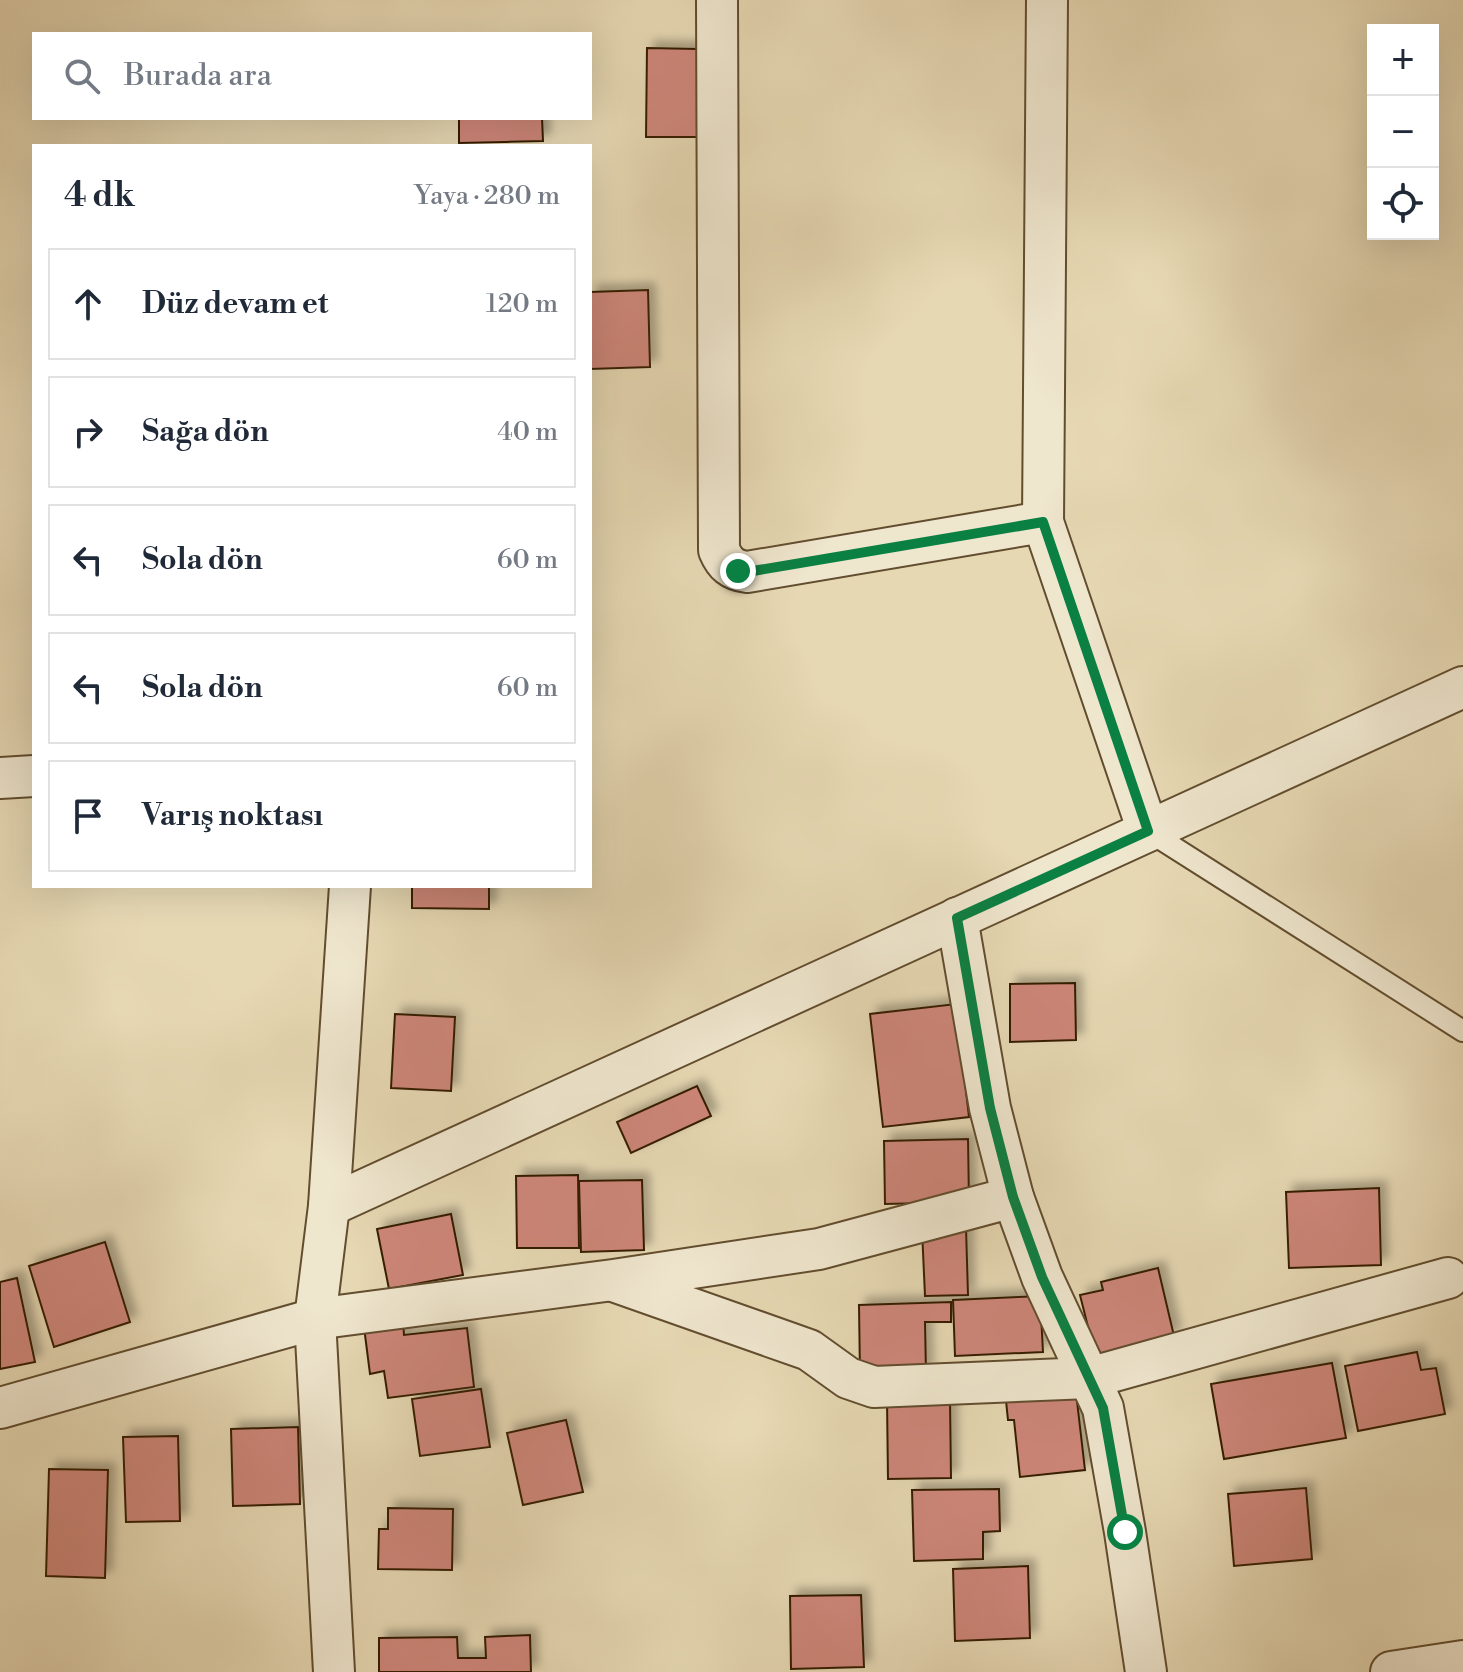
<!DOCTYPE html>
<html lang="tr">
<meta charset="utf-8">
<style>
:root{--surface:#fff;--page:#f2f2f3;--text:#1f2937;--muted:#747a83;--line:#e0e1e3}
body{margin:0;font-family:"Libre Bodoni",serif;background:var(--page);color:var(--text)}
.controls{position:absolute;right:24px;top:24px;display:grid;overflow:hidden;border-radius:0px;box-shadow:0 8px 32px #0002}
.controls button{width:72px;height:72px;display:grid;place-items:center;padding:0;border:0;border-bottom:2px solid var(--line);background:var(--surface);color:var(--text);font:40px sans-serif}
.stop{position:absolute;width:24px;height:24px;margin:-18px;border:6px solid #0b8043;border-radius:50%;background:#fff}
.stop.end{background:#0b8043;border-color:#fff;box-shadow:0 2px 8px #0008}
.list{margin:0;padding:0;list-style:none}
h2{display:flex;justify-content:space-between;align-items:center;height:104px;margin:0;padding:0 32px;font-size:34px}
h2 small{font-size:26px;font-weight:400;color:var(--muted)}
.list li{display:grid;grid-template-columns:52px 1fr auto;gap:24px;align-items:center;box-sizing:border-box;height:112px;margin:0 16px 16px;padding:0 16px;border:2px solid var(--line);border-radius:0px}
.list b{display:block;font-size:30px;white-space:nowrap}
.list em{font-size:26px;font-style:normal;color:var(--muted)}
.icon{flex:none;width:44px;height:44px;fill:none;stroke:currentColor;stroke-width:2;stroke-linecap:round;stroke-linejoin:round}
.map{position:relative;flex:none;width:1463px;height:1672px;overflow:hidden}
.search{position:absolute;background:var(--surface);box-shadow:0 8px 32px #0002;left:32px;top:32px;width:560px;height:88px;display:flex;align-items:center;gap:20px;box-sizing:border-box;padding:0 28px;border-radius:0px;color:var(--muted);font-size:30px}
.panel{position:absolute;background:var(--surface);box-shadow:0 8px 32px #0002;left:32px;top:144px;width:560px;height:744px;border-radius:0px}
.map>svg:first-child{display:block}
.building{fill:#cd8679;stroke:#361f02;stroke-width:2;filter:url(#shadow)}
.lines{fill:none;stroke-linecap:round;stroke-linejoin:round}
.lane-casing{stroke:#624d2e;stroke-width:24}
.street-casing{stroke:#624d2e;stroke-width:44}
.lane{stroke:#efe6ce;stroke-width:20}
.street{stroke:#efe6ce;stroke-width:40}
.route{stroke:#0b8043;stroke-width:10}
</style>
<div class="map">
<svg width="1463" height="1672" viewBox="0 0 1463 1672">
<defs>
<filter id="shadow"><feDropShadow dx="7" dy="-7" stdDeviation="4" flood-color="#0004"/></filter>
</defs>
<rect width="100%" height="100%" fill="#e6d8b3"/>
<filter id="stains"><feTurbulence type="fractalNoise" baseFrequency=".0025" numOctaves="4"/><feColorMatrix values="0 0 0 0 .2 0 0 0 0 .09 0 0 0 0 .02 0 0 0 .5 -.17"/></filter>
<radialGradient id="worn" r=".72"><stop offset=".6" stop-color="#630" stop-opacity="0"/><stop offset="1" stop-color="#630" stop-opacity=".3"/></radialGradient>
<!-- building -->
<g class="building">
<polygon points="647,48 697,49 697,137 646,137"/>
<polygon points="459,118 542,118 543,141 459,143"/>
<polygon points="648,290 650,367 590,369 590,292"/>
<polygon points="412,886 489,886 489,909 412,908"/>
<polygon points="1075,983 1076,1040 1010,1042 1010,984"/>
<polygon points="956,1004 969,1117 883,1127 870,1014"/>
<polygon points="395,1014 455,1017 451,1091 391,1088"/>
<polygon points="697,1086 711,1116 631,1153 617,1122"/>
<polygon points="968,1139 969,1202 885,1204 884,1141"/>
<polygon points="578,1175 579,1248 517,1248 516,1176"/>
<polygon points="642,1180 644,1250 581,1252 579,1181"/>
<polygon points="1379,1188 1381,1265 1289,1268 1286,1192"/>
<polygon points="451,1214 463,1275 389,1289 377,1229"/>
<polygon points="966,1228 968,1295 925,1296 922,1230"/>
<polygon points="105,1242 130,1322 54,1347 29,1266"/>
<polygon points="1158,1268 1174,1336 1095,1355 1080,1295 1103,1290 1101,1282"/>
<polygon points="17,1278 35,1362 0,1369 0,1282"/>
<polygon points="1040,1296 1043,1352 955,1356 953,1300"/>
<polygon points="951,1302 951,1322 925,1322 926,1373 860,1375 859,1305"/>
<polygon points="403,1322 404,1335 467,1328 474,1387 388,1398 384,1371 370,1374 364,1327"/>
<polygon points="1417,1352 1421,1370 1436,1368 1445,1414 1358,1431 1345,1366"/>
<polygon points="1332,1363 1346,1438 1224,1459 1211,1384"/>
<polygon points="1075,1384 1085,1470 1020,1477 1014,1420 1008,1420 1005,1391"/>
<polygon points="481,1389 490,1447 420,1456 412,1399"/>
<polygon points="887,1400 950,1400 951,1478 888,1479"/>
<polygon points="566,1420 583,1492 523,1505 507,1433"/>
<polygon points="298,1427 300,1504 233,1506 231,1429"/>
<polygon points="178,1436 180,1521 126,1522 123,1437"/>
<polygon points="49,1469 108,1470 105,1578 46,1576"/>
<polygon points="1306,1488 1312,1559 1234,1566 1228,1494"/>
<polygon points="999,1489 1000,1531 983,1532 983,1559 914,1561 912,1490"/>
<polygon points="388,1508 453,1509 452,1570 378,1569 379,1529 388,1529"/>
<polygon points="1028,1566 1030,1638 955,1641 953,1569"/>
<polygon points="861,1595 864,1667 791,1669 790,1596"/>
<polygon points="530,1635 531,1672 379,1672 379,1638 457,1637 458,1658 486,1658 485,1637"/>
</g>
<g class="lines">
<defs>
<polyline id="lane" points="1148,831 1463,1031"/>
<g id="street">
<path d="M717 0 719 550C725 564 732 570 747 572L1043 522"/>
<polyline points="1047,0 1043,522 1148,831"/>
<polyline points="0,778 34,776"/>
<polyline points="957,918 990,1108 1013,1197 1042,1277 1103,1408 1125,1532 1146,1672"/>
<polyline points="329,1206 1463,687"/>
<polyline points="616,1282 809,1350 848,1378 874,1387 1089,1378 1448,1278"/>
<polyline points="0,1408 315,1319 613,1280 819,1249 1013,1197"/>
<polyline points="334,1672 315,1319 329,1206 350,886"/>
<polyline points="1391,1672 1463,1661"/>
</g>
</defs>
<!-- lane casing -->
<use href="#lane" class="lane-casing"/>
<!-- street casing -->
<use href="#street" class="street-casing"/>
<!-- lane -->
<use href="#lane" class="lane"/>
<!-- street -->
<use href="#street" class="street"/>
</g>
<g class="lines">
<!-- route -->
<polyline class="route" points="738,571 747,572 1043,522 1148,831 957,918 990,1108 1013,1197 1042,1277 1103,1408 1125,1532"/>
</g>
<rect width="100%" height="100%" filter="url(#stains)"/>
<rect width="100%" height="100%" fill="url(#worn)"/>
</svg>
<div class="controls">
<button>+</button>
<button>−</button>
<button><svg class="icon" aria-label="locate" viewBox="0 0 24 24"><circle cx="12" cy="12" r="6"/><path d="M12 2v4M12 18v4M2 12h4M18 12h4"/></svg></button>
</div>
<div class="stop" style="left:1125px;top:1532px"></div>
<div class="stop end" style="left:738px;top:571px"></div>
<div class="search"><svg class="icon" aria-label="search" viewBox="0 0 24 24"><circle cx="10" cy="10" r="6"/><path d="M15 15l6 6"/></svg>Burada ara</div>
<section class="panel">
<h2>4 dk<small>Yaya · 280 m</small></h2>
<ul class="list">
<li><svg class="icon" aria-label="ahead" viewBox="0 0 24 24"><path d="M12 20V5M6 11l6-6 6 6"/></svg><div><b>Düz devam et</b></div><em>120 m</em></li>
<li><svg class="icon" aria-label="right" viewBox="0 0 24 24"><path d="M7 20v-9h11M14 6l5 5-5 5"/></svg><div><b>Sağa dön</b></div><em>40 m</em></li>
<li><svg class="icon" aria-label="left" viewBox="0 0 24 24"><path d="M17 20v-9H6M10 6l-5 5 5 5"/></svg><div><b>Sola dön</b></div><em>60 m</em></li>
<li><svg class="icon" aria-label="left" viewBox="0 0 24 24"><path d="M17 20v-9H6M10 6l-5 5 5 5"/></svg><div><b>Sola dön</b></div><em>60 m</em></li>
<li><svg class="icon" aria-label="arrive" viewBox="0 0 24 24"><path d="M6 21V4h12l-3 4 3 4H6"/></svg><div><b>Varış noktası</b></div></li>
</ul>
</section>
</div>
